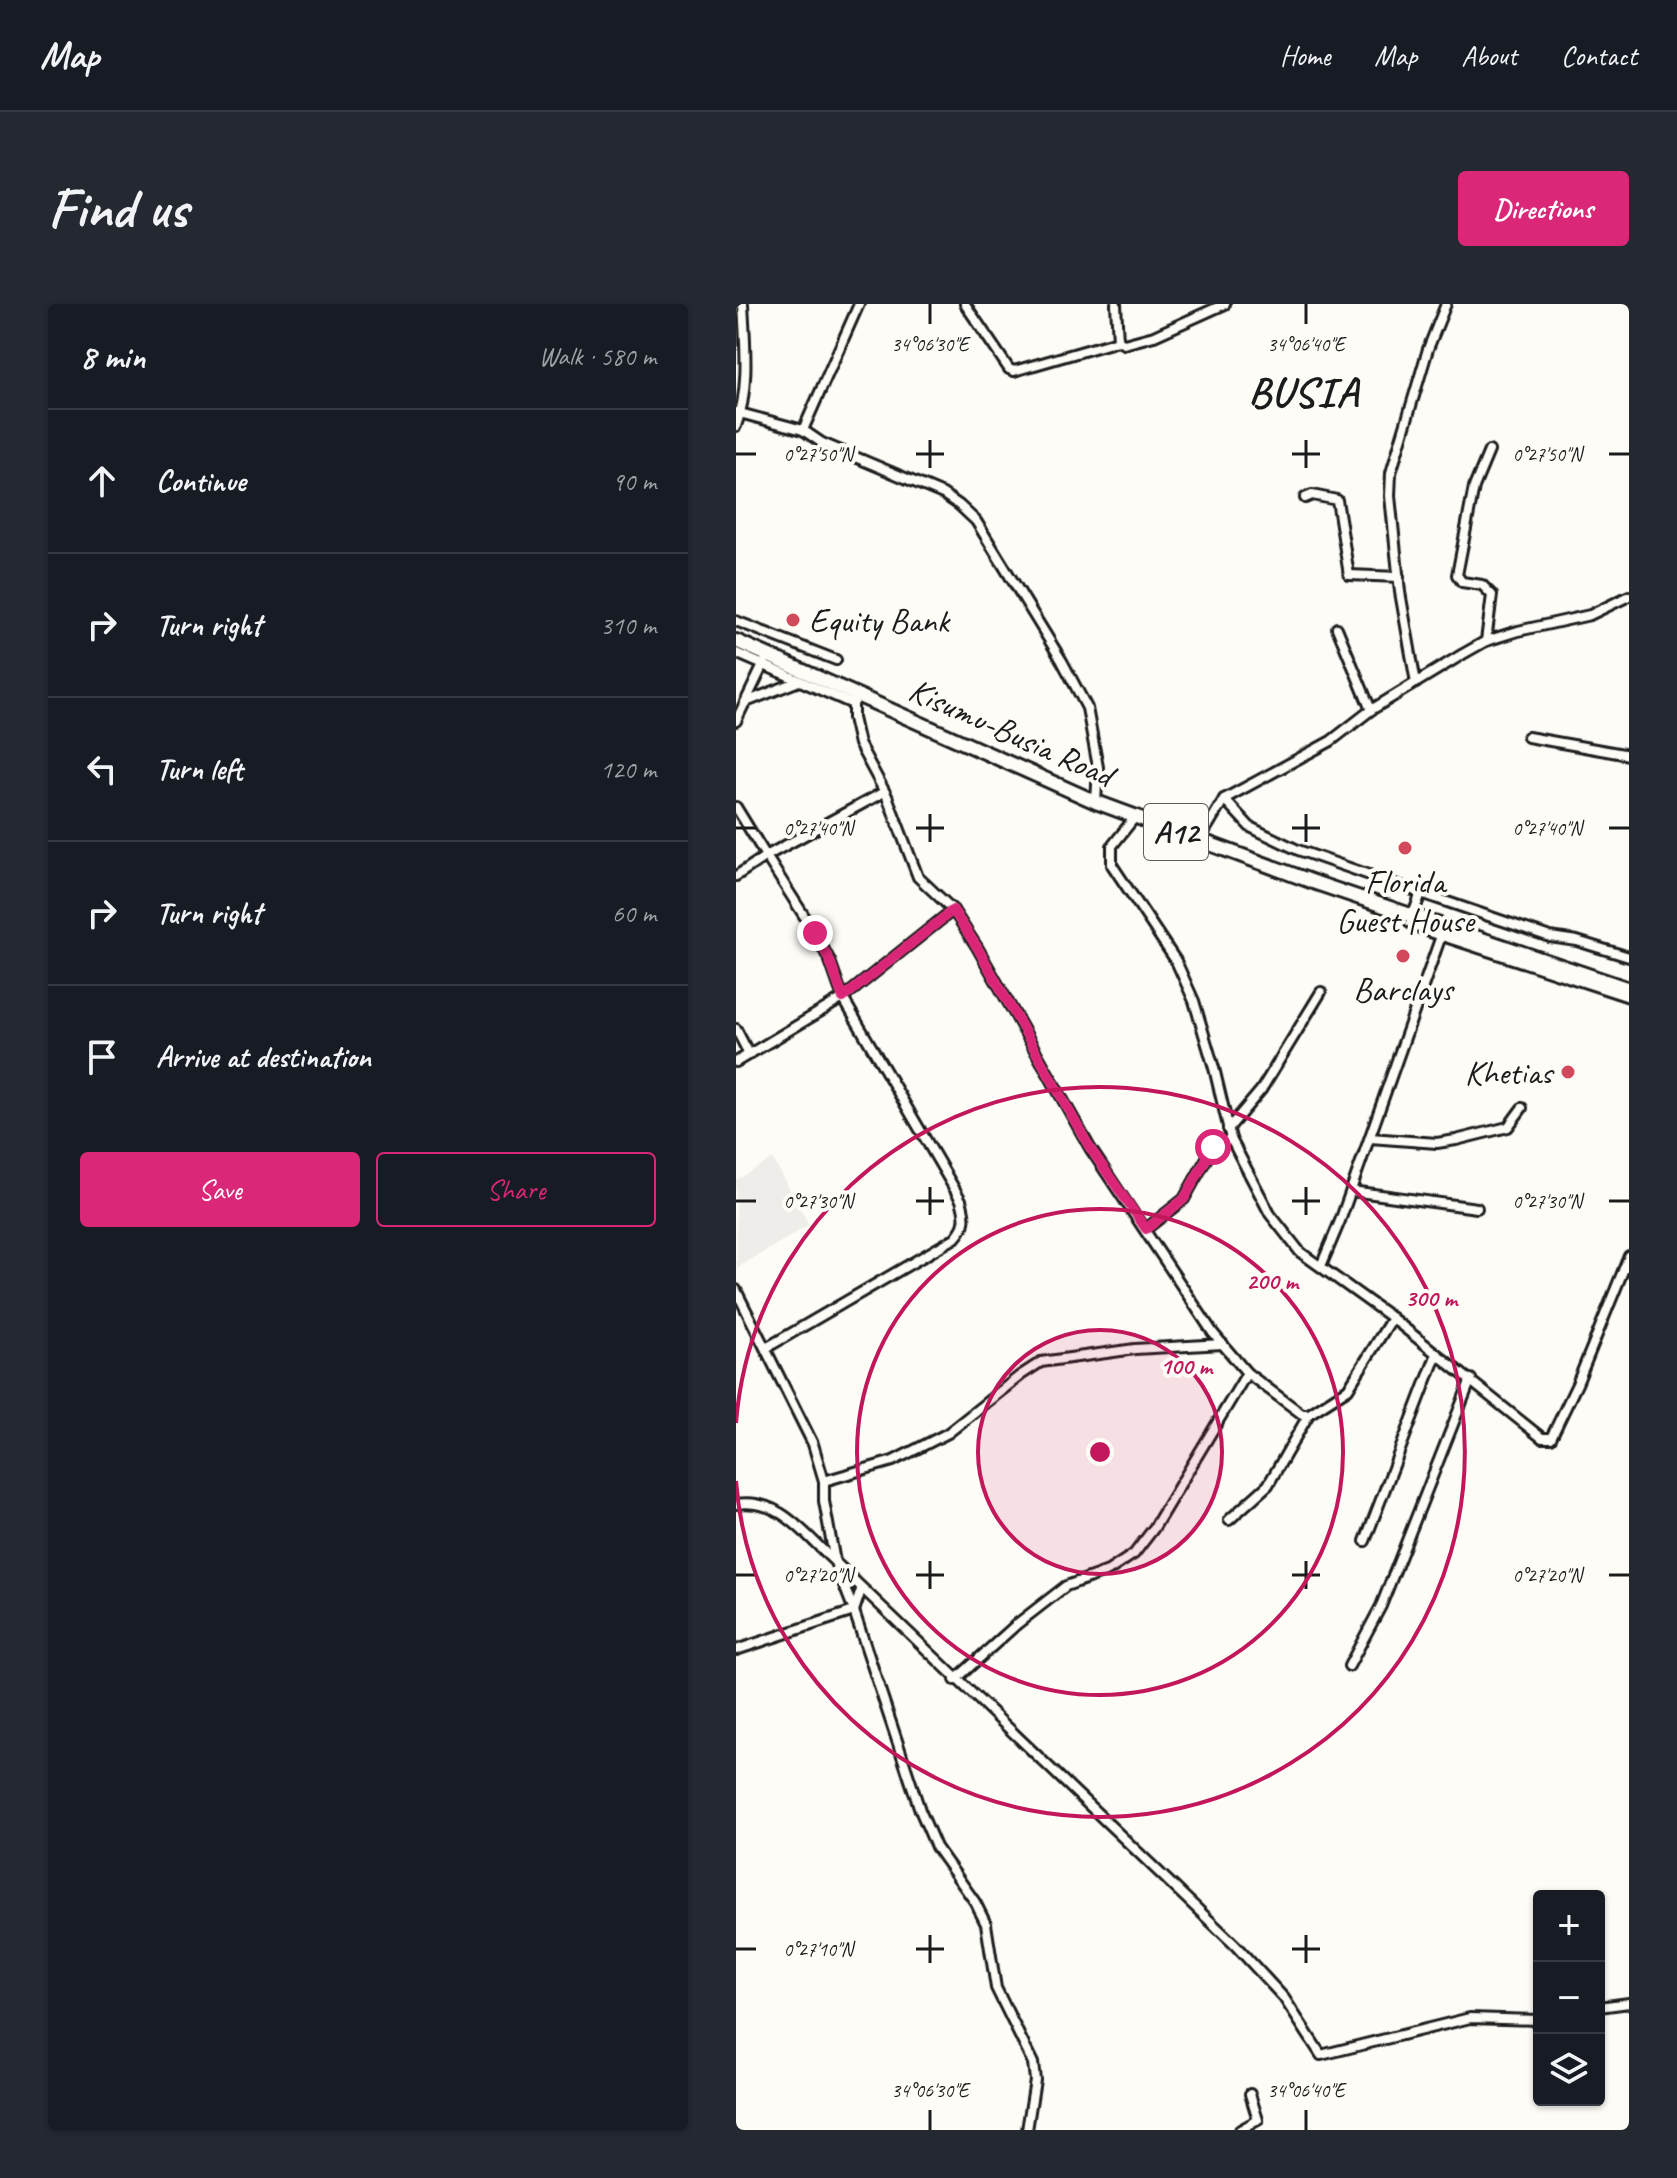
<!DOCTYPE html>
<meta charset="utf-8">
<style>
:root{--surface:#171b24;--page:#242831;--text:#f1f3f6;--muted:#9ea1a6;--line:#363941;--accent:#db2777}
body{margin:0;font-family:Caveat,sans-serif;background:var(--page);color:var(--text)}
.controls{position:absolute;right:24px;bottom:24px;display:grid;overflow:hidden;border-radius:8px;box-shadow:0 2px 6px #0004}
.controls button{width:72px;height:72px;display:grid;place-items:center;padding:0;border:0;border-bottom:2px solid var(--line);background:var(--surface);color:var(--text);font:40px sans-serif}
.stop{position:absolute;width:24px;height:24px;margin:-18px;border:6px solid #db2777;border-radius:50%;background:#fff}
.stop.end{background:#db2777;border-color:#fff;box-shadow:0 2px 8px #0008}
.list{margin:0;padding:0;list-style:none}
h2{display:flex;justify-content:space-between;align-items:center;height:104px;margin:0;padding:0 32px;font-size:34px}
h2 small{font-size:26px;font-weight:400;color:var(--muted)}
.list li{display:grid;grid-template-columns:52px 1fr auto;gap:24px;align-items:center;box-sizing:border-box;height:144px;padding:0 32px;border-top:2px solid var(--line)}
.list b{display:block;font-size:30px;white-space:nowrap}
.list em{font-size:26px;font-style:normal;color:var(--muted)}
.actions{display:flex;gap:16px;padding:24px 32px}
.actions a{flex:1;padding:18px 0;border:2px solid var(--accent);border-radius:8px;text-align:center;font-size:28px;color:var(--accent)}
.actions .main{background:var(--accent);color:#fff}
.icon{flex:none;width:44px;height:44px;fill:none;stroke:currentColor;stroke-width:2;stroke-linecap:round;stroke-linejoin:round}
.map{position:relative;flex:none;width:893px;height:1826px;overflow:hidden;border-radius:8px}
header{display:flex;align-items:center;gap:48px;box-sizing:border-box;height:112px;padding:0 40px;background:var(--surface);border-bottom:2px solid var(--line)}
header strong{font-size:38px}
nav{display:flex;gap:44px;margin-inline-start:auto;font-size:28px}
.intro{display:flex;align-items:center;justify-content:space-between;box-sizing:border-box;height:192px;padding:0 48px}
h1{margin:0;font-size:56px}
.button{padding:20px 36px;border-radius:8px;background:var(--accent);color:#fff;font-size:28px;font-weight:700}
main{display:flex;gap:48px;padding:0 48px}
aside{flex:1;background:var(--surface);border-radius:8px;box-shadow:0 2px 6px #0004}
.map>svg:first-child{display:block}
.built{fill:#eeede9}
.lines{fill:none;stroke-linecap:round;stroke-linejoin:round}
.minor-casing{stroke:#1c1c1c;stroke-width:14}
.highway-casing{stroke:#1c1c1c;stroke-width:18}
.minor{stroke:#fdfcf7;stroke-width:8}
.highway{stroke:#fdfcf7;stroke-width:12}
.route{stroke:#db2777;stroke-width:10}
.ticks{fill:none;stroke:#1c1c1c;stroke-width:3}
.ring{fill:none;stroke:#c2185b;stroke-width:4}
.poi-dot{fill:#d1495b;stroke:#fdfcf7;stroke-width:3}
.labels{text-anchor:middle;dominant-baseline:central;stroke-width:8;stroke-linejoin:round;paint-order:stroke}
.shield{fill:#fdfcf7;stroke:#605f5e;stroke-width:2}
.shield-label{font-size:32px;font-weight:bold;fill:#1c1c1c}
.poi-label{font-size:34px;fill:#1c1c1c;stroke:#fdfcf7}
.street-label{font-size:34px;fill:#1c1c1c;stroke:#fdfcf7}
.district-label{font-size:42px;font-weight:bold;letter-spacing:2px;fill:#1c1c1c;stroke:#fdfcf7}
.ticks-label{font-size:20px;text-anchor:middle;fill:#1c1c1c;stroke:#fdfcf7;stroke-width:8;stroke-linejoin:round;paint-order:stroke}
.centre{fill:#c2185b;stroke:#fdfcf7;stroke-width:4}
.ring-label{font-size:24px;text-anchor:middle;font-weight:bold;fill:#c2185b;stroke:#fdfcf7;stroke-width:8;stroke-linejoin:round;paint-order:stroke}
</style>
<header>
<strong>Map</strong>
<nav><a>Home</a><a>Map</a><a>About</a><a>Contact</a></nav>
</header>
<div class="intro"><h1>Find us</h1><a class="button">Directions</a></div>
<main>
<aside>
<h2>8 min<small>Walk · 580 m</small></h2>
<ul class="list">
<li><svg class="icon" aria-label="ahead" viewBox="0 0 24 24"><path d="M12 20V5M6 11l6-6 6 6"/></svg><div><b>Continue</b></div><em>90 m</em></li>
<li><svg class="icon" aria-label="right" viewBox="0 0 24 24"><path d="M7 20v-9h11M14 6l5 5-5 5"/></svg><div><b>Turn right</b></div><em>310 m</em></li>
<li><svg class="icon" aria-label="left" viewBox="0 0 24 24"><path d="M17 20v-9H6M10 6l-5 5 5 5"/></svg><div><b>Turn left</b></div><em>120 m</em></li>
<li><svg class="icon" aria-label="right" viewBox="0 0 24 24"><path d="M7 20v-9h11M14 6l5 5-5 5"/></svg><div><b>Turn right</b></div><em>60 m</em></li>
<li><svg class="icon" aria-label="arrive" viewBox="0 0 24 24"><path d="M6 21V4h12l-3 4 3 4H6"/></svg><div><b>Arrive at destination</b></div></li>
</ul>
<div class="actions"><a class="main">Save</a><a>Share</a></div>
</aside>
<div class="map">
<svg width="893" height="1826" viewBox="0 0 893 1826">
<rect width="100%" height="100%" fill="#fdfcf7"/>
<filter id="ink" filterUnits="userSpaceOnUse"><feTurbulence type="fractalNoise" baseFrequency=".0125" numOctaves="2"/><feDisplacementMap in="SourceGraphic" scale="16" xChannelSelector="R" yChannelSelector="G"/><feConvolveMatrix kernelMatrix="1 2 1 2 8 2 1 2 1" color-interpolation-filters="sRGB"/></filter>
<g filter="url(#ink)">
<!-- built -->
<polygon class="built" points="37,855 73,921 1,964 0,876"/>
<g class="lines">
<defs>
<g id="minor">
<polyline points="229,0 273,65 278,67 382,37 388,40 418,32 489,0"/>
<polyline points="380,0 382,37"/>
<polyline points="0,108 67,126 86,139 207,190 223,201 240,217 326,357 351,404 362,463 360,498"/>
<path d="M0 122C14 85 9 39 7 0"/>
<polyline points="67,126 123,0"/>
<polyline points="569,194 576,191 601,196 613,271 663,273"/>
<polyline points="0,317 100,356"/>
<polyline points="601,324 635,406"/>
<polyline points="750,337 756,291 746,281 726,278 721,271 738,183 753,147"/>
<polyline points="0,349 117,400"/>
<polyline points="680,379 664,288 654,192 655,169 692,45 710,0"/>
<polyline points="122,392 117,400 117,414 123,440 151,492 182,573 217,606 241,643 354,844 477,1029 511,1069 566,1110 573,1110 612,1085 656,1014"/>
<polyline points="10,398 63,377"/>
<polyline points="0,417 29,357"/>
<polyline points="792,433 893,451"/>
<polyline points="488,495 514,523 562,546 685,589"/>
<polyline points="0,503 30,552 148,488"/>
<polyline points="399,513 376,542 376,561 440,657 458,697 478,764 495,835 534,910 564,948 656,1014 806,1134 815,1134 841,1080 893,952"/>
<polyline points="463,537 488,495 595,437 635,406 727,350 750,337 782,327 854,311 893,292"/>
<path d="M0 572 30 552 79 629 94 657 107 694 225 896C230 913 231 921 219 934L30 1044"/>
<polyline points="893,653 841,637 814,633 685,589 674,619 685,625 893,693"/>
<polyline points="0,725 13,750"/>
<polyline points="0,758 107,694 217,606"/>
<polyline points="492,825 525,786 585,688"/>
<polyline points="634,834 701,839 720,836 772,823 786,804"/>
<polyline points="615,887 741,904"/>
<polyline points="410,925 448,895 477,843 495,835"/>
<polyline points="585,962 604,917 705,632"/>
<polyline points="0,986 77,1140 88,1177 88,1197 99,1258 118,1307 184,1506 200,1543 239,1598 250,1620 260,1684 297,1759 299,1776 291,1826"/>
<polyline points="88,1177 157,1157 212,1129 285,1071 305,1058 399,1045 487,1040"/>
<path d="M0 1200C44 1193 69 1231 99 1258L499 1641 548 1694 585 1751 734 1714 803 1716"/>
<polyline points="493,1216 532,1181 573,1110"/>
<polyline points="629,1237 700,1052"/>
<polyline points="0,1346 118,1307 125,1286"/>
<polyline points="613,1362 645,1302 735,1075"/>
<polyline points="219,1376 281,1320 330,1282 372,1267 398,1250 418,1224 511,1069"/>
<polyline points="863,1703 893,1699"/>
<polyline points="504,1826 522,1816 514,1790"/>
</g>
<polyline id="highway" points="0,337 360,498 580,579 893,685"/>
</defs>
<!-- minor casing -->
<use href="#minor" class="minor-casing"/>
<!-- highway casing -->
<use href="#highway" class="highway-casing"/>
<!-- minor -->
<use href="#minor" class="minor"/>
<!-- highway -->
<use href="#highway" class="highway"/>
</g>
</g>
<g class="lines" filter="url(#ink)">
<!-- route -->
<polyline class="route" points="79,629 94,657 107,694 217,606 241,643 354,844 410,925 448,895 477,843"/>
</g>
<!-- ticks -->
<path class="ticks" d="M194 0V20M570 0V20M194 136V164M570 136V164M0 150H20M180 150H208M556 150H584M873 150H893M194 510V538M570 510V538M0 524H20M180 524H208M556 524H584M873 524H893M194 883V911M570 883V911M0 897H20M180 897H208M556 897H584M873 897H893M194 1257V1285M570 1257V1285M0 1271H20M180 1271H208M556 1271H584M873 1271H893M194 1631V1659M570 1631V1659M0 1645H20M180 1645H208M556 1645H584M194 1806V1826M570 1806V1826"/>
<!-- distance rings -->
<circle cx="364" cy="1148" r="122" fill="#c2185b" fill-opacity=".12"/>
<g class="ring">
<circle cx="364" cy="1148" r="122"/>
<circle cx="364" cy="1148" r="243"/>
<path d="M0 1119A365 365 0 1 1 0 1177"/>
</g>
<!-- markers -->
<g class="poi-dot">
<circle cx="57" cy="316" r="8"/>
<circle cx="669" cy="544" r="8"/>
<circle cx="667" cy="652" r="8"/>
<circle cx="832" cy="768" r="8"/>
</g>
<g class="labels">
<!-- shield labels -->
<rect class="shield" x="408" y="500" width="64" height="56" rx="6"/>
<g class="shield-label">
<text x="440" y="528">A12</text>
</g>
<!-- poi labels -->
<g class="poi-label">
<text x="73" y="316" text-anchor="start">Equity Bank</text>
<text x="669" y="577">Florida<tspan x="669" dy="39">Guest House</tspan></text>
<text x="667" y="685">Barclays</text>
<text x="816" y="768" text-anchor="end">Khetias</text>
</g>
<!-- street labels -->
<g class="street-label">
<text transform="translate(275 428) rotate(24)">Kisumu-Busia Road</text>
</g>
<!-- district labels -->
<g class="district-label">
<text x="568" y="88">BUSIA</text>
</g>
</g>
<g class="ticks-label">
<text x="194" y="47">34°06'30"E</text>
<text x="570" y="47">34°06'40"E</text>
<text x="82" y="157">0°27'50"N</text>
<text x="811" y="157">0°27'50"N</text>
<text x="82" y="531">0°27'40"N</text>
<text x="811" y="531">0°27'40"N</text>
<text x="82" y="904">0°27'30"N</text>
<text x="811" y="904">0°27'30"N</text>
<text x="82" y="1278">0°27'20"N</text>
<text x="811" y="1278">0°27'20"N</text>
<text x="82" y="1652">0°27'10"N</text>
<text x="194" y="1793">34°06'30"E</text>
<text x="570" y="1793">34°06'40"E</text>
</g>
<circle cx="364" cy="1148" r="12" class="centre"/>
<g class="ring-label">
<text x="536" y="985">200 m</text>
<text x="695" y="1002">300 m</text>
<text x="450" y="1070">100 m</text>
</g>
</svg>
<div class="controls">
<button>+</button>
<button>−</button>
<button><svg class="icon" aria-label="layers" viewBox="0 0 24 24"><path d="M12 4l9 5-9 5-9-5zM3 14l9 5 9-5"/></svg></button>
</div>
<div class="stop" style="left:477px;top:843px"></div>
<div class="stop end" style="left:79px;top:629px"></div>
</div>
</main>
